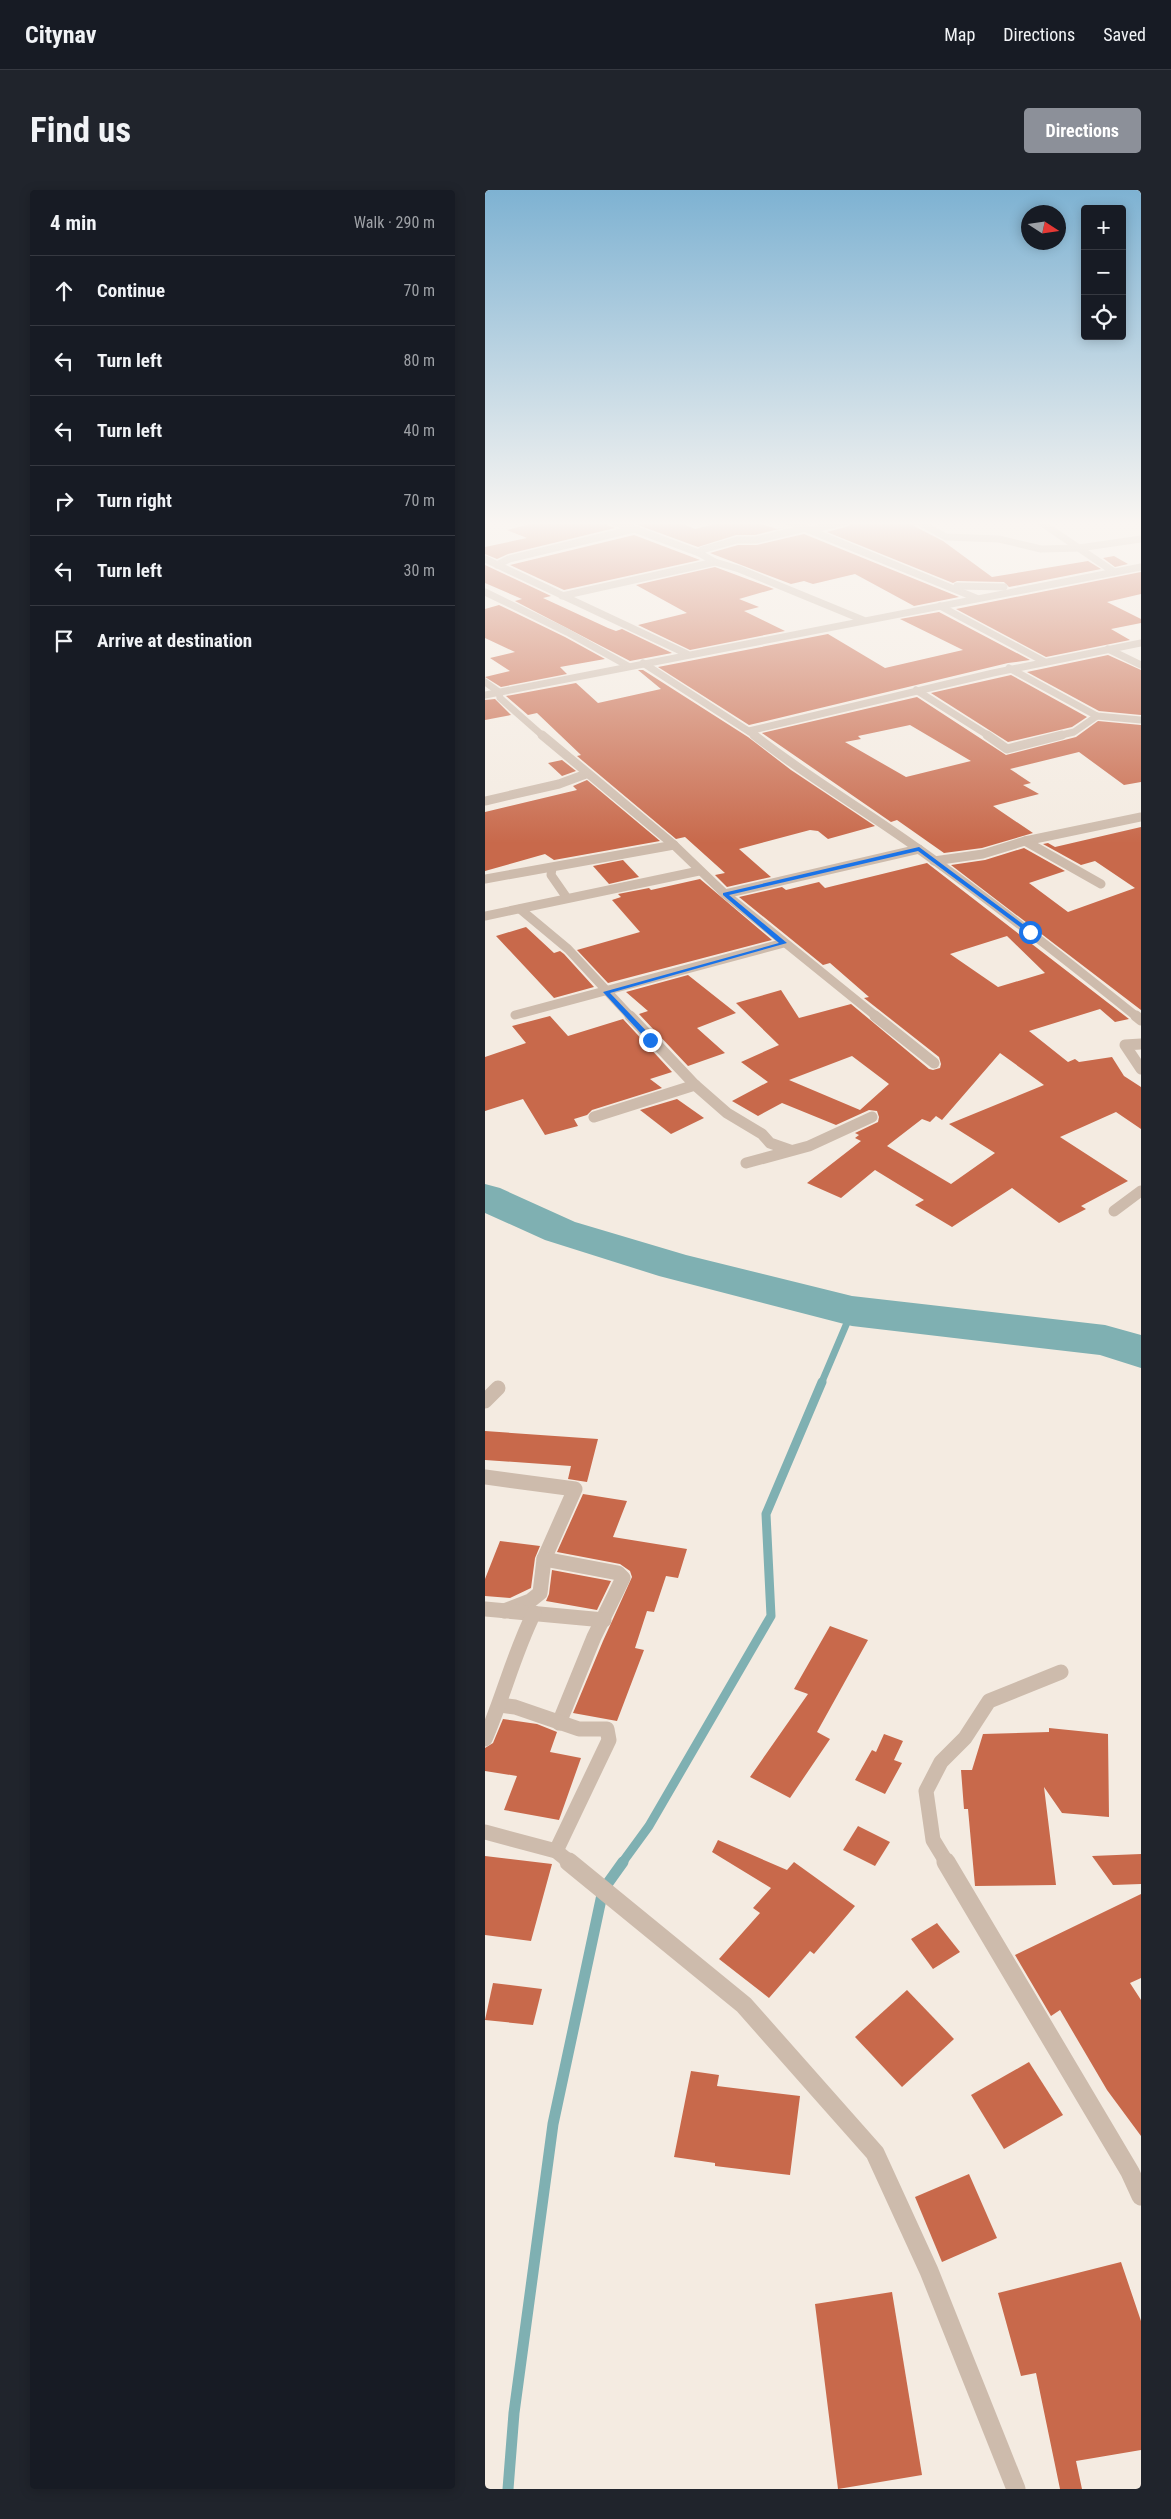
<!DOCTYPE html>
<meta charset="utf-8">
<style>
:root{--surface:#171b24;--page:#20242c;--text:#f1f3f6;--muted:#9ea1a6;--line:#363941;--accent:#8c9099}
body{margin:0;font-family:"Roboto Condensed",sans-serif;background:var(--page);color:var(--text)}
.controls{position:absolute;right:15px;top:15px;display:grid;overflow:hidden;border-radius:5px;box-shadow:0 2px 12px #0003}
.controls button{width:45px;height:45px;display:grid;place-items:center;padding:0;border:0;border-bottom:1px solid var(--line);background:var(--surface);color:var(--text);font:25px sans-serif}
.compass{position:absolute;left:536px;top:15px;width:45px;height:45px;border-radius:50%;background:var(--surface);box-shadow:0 2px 12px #0003;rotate:102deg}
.stop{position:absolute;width:15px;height:15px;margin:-11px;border:4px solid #1a73e8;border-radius:50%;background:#fff}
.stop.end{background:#1a73e8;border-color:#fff;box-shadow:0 1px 5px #0008}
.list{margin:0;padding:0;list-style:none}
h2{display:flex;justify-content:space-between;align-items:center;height:65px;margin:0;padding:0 20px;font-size:21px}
h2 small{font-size:16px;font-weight:400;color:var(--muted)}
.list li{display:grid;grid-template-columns:32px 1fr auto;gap:15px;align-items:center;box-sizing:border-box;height:70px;padding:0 20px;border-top:1px solid var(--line)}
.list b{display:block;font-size:19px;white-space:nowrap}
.list em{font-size:16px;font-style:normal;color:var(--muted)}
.icon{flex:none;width:28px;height:28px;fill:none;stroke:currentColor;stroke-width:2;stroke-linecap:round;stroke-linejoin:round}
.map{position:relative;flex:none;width:656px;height:2299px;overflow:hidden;border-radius:5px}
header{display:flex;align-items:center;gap:30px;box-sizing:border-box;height:70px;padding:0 25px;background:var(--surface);border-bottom:1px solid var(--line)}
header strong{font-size:24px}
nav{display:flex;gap:28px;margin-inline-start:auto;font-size:18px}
.intro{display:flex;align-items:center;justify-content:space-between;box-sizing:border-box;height:120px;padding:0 30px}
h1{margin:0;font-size:35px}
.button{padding:12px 22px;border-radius:5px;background:var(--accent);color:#fff;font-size:18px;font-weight:700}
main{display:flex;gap:30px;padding:0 30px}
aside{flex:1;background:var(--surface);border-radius:5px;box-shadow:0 2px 12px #0003}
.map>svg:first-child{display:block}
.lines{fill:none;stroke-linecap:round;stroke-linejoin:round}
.stream-far2{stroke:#7fb0b2;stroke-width:7}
.stream-far1{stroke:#7fb0b2;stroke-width:9}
.stream{stroke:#7fb0b2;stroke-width:11}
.river{fill:#7fb0b2;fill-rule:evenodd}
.building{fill:#c8694b;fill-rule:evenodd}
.minor-far4{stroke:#cdbbac;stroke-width:7}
.minor-far3{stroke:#cdbbac;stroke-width:9}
.minor-far2{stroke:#cdbbac;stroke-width:11}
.minor-far1{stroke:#cdbbac;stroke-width:15}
.minor{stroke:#cdbbac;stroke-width:19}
.route{fill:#1a73e8}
</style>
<header>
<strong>Citynav</strong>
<nav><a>Map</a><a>Directions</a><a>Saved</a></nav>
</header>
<div class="intro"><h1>Find us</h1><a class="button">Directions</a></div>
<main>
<aside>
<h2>4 min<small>Walk · 290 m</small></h2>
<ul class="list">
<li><svg class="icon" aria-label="ahead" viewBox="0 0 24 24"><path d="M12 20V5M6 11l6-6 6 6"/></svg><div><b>Continue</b></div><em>70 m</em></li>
<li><svg class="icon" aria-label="left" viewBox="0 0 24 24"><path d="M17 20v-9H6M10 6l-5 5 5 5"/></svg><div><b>Turn left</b></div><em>80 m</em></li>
<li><svg class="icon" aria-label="left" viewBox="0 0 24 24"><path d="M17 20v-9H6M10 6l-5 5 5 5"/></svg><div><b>Turn left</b></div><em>40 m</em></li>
<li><svg class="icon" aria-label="right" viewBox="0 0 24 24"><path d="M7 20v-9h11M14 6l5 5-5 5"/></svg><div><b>Turn right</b></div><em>70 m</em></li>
<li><svg class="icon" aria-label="left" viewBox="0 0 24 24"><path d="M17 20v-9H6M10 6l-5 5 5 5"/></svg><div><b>Turn left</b></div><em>30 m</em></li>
<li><svg class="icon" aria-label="arrive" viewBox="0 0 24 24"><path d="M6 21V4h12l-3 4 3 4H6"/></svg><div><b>Arrive at destination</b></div></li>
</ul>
</aside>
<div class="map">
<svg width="656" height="2299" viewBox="0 0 656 2299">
<rect width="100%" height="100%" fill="#f4ebe1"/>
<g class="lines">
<!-- stream-far2 -->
<polyline class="stream-far2" points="336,1194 367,1121"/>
<!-- stream-far1 -->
<polyline class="stream-far1" points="137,1673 164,1636 286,1426 281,1324 337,1192"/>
<!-- stream -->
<polyline class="stream" points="23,2299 29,2223 68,1934 118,1700 138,1672"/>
<!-- river -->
<polygon class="river" points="0,994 15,998 90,1032 201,1065 367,1106 620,1135 656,1145 656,1178 615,1165 367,1136 174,1086 60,1050 0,1023"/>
</g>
<!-- building -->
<g class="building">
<polygon points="58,331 121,331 122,335 130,338 23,364 12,369 0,364 0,357 42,348 22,340"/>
<polygon points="142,331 191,331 210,339 243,331 267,331 292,339 302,337 270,345 251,345 213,357"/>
<polygon points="367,331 427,331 429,336 458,351 507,387 603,371 616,379 524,397 519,392 472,391 468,393 342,342 364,336"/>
<polygon points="319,344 474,407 429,416 370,384 328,394 319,391 306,394 225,363 253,355 272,355"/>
<polygon points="149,345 215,370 79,400 25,375"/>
<polygon points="629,366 643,374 630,377 618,368"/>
<polygon points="0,375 66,406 58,408 123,438 131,441 137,439 187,463 145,471 30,411 37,409 0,393"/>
<polygon points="230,377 289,399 254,409 274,417 259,421 300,441 205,460 153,435 202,423 151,395"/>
<polygon points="656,382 656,404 622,412 656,429 656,433 626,439 645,450 561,467 471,419"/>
<polygon points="14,415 80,447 120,469 75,477 82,484 16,497 0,487 25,481 5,468 30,462 0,448 0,419"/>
<polygon points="454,422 545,470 523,473 264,535 173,477 343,444 400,478 478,460 415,429"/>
<polygon points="623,465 656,480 656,525 614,521 542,482"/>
<polygon points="153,480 158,480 263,547 306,580 390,636 343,649 333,641 325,640 254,659 286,687 242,697 230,685 240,683 200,647 191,649 92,566 96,565 52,523 43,525 21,506 91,493 113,513 176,499"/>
<polygon points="526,485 602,527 587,537 523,552 446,503"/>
<path d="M432 507 521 565 591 547 613 531 656 535V592L639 595 594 562 525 579 546 593 538 595 554 604 508 616 548 643 497 658 459 663 412 630 406 632 277 543ZM425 535 486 571 421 587 360 552 376 549 373 546Z"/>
<polygon points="10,509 26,525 0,530 0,510"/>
<polygon points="77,570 91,581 77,586 63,573"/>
<polygon points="102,590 175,651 69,670 60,664 0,681 0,622 92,600 88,596"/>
<polygon points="656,637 656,820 466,675 500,670 539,658 580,681 544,693 583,722 650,698 610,671 596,675 558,654 563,653 570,657"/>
<polygon points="138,670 154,687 124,694 108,676"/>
<path d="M442 673 644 829 630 832 615 819 544 841 583 872 590 869 594 872 627 867 639 886 656 897V939L631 922 575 947 643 991 596 1016 601 1019 574 1033 527 998 467 1037 430 1015 439 1010 390 980 356 1008 322 993 376 951 370 948 374 945 370 943 393 932 394 927 392 921 384 920 351 935 297 913 273 926 247 911 283 892 256 872 294 855 251 813 296 800 314 828 366 814 444 879 448 880 455 878 456 874 454 867 379 808 384 807 345 773 338 775 254 707 297 697 301 700 334 692 340 698ZM522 746 560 783 513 797 465 764ZM515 863 559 895 464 934 510 963 466 994 402 956 437 929 445 932 451 926 457 930ZM367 866 404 894 375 920 304 890Z"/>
<polygon points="215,689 287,750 123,793 92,760 155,742 127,710 136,707 133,704 164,698 166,700"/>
<polygon points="41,737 69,763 75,761 79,764 109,797 69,808 11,746"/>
<polygon points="203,785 251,823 212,838 240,863 203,876 154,824 163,821 141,802"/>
<polygon points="65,826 83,846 138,829 187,882 165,889 177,898 107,920 102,925 89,929 93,936 60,945 38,909 0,921 0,867 41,853 27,836"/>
<polygon points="192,909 219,928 186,944 155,920"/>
<polygon points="0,1241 113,1249 102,1292 83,1289 86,1276 0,1270"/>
<polygon points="98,1304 142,1311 128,1347 202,1359 193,1388 181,1386 169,1422 162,1421 150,1458 159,1460 132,1531 88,1523 118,1451 147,1387 145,1381 135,1374 72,1362"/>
<polygon points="15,1351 55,1356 50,1368 46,1398 25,1408 0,1406 0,1389"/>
<polygon points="67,1380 126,1391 112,1420 61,1411 64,1404"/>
<polygon points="345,1436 383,1450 332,1542 345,1549 305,1608 265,1587 323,1504 309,1499"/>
<polygon points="18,1529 52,1534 72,1542 65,1562 96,1568 74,1630 19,1620 32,1586 0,1581 0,1558 8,1553"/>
<polygon points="564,1538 623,1544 624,1627 577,1623 559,1597 571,1695 490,1696 483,1619 479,1619 476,1580 487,1580 498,1544 564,1542"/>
<polygon points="399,1544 418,1551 409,1570 417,1573 400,1604 370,1590 387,1560 391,1562"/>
<polygon points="373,1636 405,1652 390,1676 358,1660"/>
<polygon points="233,1650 302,1680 309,1672 370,1716 329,1764 325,1761 284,1808 234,1769 275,1723 268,1718 286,1698 227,1662"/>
<polygon points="656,1664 656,1694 628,1695 607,1666"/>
<polygon points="0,1666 67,1674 46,1751 0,1745"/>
<polygon points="656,1704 656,1788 645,1793 656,1810 656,1946 622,1900 575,1820 566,1826 530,1765"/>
<polygon points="452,1733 475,1762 448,1779 426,1749"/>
<polygon points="8,1793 57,1799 48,1835 0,1830"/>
<polygon points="422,1800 469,1849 417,1897 370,1847"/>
<polygon points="544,1872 578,1925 519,1959 486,1905"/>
<polygon points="206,1881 234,1885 232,1896 315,1906 305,1985 230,1976 230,1973 189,1967"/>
<polygon points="484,1984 512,2048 457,2072 430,2007"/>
<polygon points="636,2072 656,2131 656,2260 591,2271 597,2299 575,2299 551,2183 536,2186 513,2103"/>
<polygon points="407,2102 437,2285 353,2299 330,2114"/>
</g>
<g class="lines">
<!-- minor-far4 -->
<g class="minor-far4">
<polyline points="126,331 149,339"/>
<polyline points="302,331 491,408"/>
<polyline points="432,331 461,347 514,349 556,359 594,358 656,349"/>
<polyline points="554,331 629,382"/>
<polyline points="320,338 271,350 252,350 217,360 214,363 230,372 254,379 378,430"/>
<polyline points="326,340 362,331"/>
<polyline points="0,369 202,464"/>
<polyline points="12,375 24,369 149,339 214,363"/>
<polyline points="472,396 519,397"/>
<polyline points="0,402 82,442 143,476"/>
<polyline points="77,406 230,372"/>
<polyline points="455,416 560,472"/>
<polyline points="623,459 656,475"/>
<polyline points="158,473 271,546"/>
<polyline points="524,478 612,526 656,530"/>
<polyline points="0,492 14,502 15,508 58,546"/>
<polyline points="431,500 504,546"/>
<polyline points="0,505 656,377"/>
<polyline points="264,541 508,483 656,453"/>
<polyline points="572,546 589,542 612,526"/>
</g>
<!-- minor-far3 -->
<g class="minor-far3">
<polyline points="57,545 189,655 240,704 392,827"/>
<path d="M269 545C322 587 380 620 435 660 509 713 581 770 652 827"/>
<polyline points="502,545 522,559 577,545"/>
<polyline points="0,611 74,594 101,584"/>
<polyline points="540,651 656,627"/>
<polyline points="449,671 498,664 540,651 616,694"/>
<polyline points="67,678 66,685 82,708"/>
<polyline points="0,689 189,655"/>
<polyline points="240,704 434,659"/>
<polyline points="35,719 83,759 146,827"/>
<polyline points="0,726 214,681"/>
<polyline points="30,825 299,753"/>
</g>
<!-- minor-far2 -->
<g class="minor-far2">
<polyline points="145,826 210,895 242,923 277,944 285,953 305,960"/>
<polyline points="390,826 449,873"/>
<polyline points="651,826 656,830"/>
<polyline points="656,854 640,855 656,879"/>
<polyline points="109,927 210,895"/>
<polyline points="261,973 324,956 387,927"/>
<polyline points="629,1021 656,1001"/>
</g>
<!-- minor-far1 -->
<g class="minor-far1">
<polyline points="0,1211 13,1198"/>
<polyline points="0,1287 90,1299 59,1369 55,1403 45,1411 19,1421"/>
<polyline points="59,1369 133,1383 138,1388 109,1447 74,1533"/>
<polyline points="0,1419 119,1430"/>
<polyline points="15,1515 30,1517 94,1539 122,1539 124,1550 71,1661"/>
<path d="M0 1549C18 1508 29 1463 49 1423"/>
<polyline points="0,1642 71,1661 86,1673"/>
<polyline points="462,1673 448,1650 441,1601 456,1572 480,1548 504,1511 576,1482"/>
</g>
<!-- minor -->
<g class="minor">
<polyline points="84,1672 259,1815 390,1963 444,2081 531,2299"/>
<polyline points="461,1672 645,1982 656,2006"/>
</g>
</g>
<!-- sky -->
<linearGradient id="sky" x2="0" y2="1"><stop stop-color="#7eb2d2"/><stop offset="0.51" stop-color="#faf6f2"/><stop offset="1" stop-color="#faf6f2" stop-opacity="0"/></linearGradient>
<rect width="656" height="653" fill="url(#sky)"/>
<!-- route -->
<polygon class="route" points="434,657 547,741 547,743 543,743 433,661 244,705 302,753 125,803 168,848 168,851 163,851 118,802 294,753 238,705 238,703"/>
</svg>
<div class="controls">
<button>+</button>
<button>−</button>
<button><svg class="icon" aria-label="locate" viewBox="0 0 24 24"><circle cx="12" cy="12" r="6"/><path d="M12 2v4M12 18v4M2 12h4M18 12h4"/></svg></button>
</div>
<svg class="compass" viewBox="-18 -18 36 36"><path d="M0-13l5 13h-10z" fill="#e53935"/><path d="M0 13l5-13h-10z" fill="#9ea1a6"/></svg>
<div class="stop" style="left:545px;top:742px"></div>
<div class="stop end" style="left:165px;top:850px"></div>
</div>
</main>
